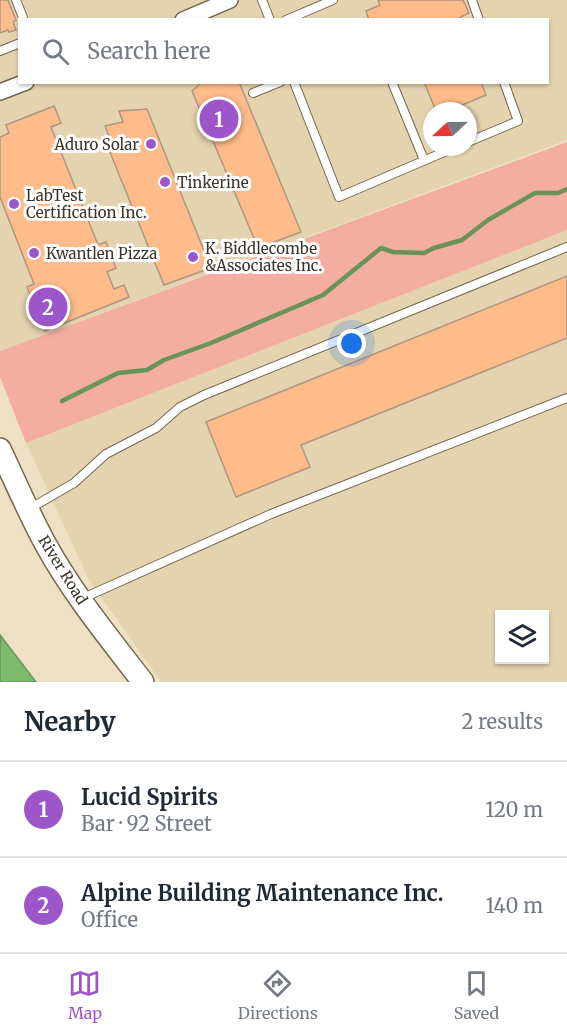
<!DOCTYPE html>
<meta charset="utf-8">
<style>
:root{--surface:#fff;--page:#f2f2f3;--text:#1f2937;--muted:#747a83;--line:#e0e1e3;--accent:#9d56ca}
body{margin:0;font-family:Merriweather,serif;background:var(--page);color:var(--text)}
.controls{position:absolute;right:18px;bottom:18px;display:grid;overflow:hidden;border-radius:0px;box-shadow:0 2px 4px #0004}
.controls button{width:54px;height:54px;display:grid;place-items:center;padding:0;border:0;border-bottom:2px solid var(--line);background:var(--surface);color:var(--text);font:30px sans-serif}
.compass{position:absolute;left:423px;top:102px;width:54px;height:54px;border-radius:50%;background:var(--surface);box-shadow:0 2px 4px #0004;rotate:248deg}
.you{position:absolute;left:352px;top:344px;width:21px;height:21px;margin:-15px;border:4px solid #fff;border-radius:50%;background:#1a73e8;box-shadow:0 0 0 9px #1a73e833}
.badge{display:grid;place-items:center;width:39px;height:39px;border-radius:50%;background:var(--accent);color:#fff;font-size:20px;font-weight:700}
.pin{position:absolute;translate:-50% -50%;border:3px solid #fff;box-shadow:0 2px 6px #0006}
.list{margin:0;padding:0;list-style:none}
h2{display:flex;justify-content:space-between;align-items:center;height:78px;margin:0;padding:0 24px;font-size:26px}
h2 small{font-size:20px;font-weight:400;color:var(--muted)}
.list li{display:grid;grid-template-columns:39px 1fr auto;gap:18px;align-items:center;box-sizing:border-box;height:96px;padding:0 24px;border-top:2px solid var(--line)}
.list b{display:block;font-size:22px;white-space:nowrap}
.list p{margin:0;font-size:20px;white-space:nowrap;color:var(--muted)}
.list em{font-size:20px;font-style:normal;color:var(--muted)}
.icon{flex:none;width:33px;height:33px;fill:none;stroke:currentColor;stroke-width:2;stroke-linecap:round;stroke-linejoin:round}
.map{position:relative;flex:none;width:567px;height:682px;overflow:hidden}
.search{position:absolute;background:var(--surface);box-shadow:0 2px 4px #0004;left:18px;right:18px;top:18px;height:66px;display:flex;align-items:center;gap:15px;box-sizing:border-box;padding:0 21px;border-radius:0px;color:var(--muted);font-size:22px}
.sheet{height:270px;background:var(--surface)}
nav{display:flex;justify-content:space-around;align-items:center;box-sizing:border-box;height:84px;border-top:2px solid var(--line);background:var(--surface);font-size:16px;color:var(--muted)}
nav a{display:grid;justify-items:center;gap:3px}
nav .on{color:var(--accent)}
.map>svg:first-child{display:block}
.built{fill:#e4d3af;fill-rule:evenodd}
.green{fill:#f3aea1}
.water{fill:#7ebb6d;stroke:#6a9359;stroke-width:1.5}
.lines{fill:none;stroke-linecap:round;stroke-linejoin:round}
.stream{stroke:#6a9359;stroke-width:4.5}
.building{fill:#febc8a;stroke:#ae9582;stroke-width:1.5}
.lane-casing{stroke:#73674e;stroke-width:10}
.street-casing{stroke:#73674e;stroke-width:18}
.secondary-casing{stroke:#73674e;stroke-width:24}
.lane{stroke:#fff;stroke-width:8}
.street{stroke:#fff;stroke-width:15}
.secondary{stroke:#fff;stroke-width:21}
.poi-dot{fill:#9d56ca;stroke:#fff;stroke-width:2}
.labels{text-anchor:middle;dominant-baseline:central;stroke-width:6;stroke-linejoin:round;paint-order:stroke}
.poi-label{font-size:15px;fill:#3b362b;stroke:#fff;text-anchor:start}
.street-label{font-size:15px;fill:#3b362b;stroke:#fff}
</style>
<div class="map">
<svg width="567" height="682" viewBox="0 0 567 682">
<rect width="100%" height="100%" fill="#ede0c3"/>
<!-- built -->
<g class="built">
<path d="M0 0H567V140L0 351ZM20 20H548V82H20ZM432 111H468V147H432Z"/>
<path d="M567 230V682H161L89 580 26 443ZM500 614H544V660H500Z"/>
</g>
<!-- green -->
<polygon class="green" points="567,142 567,230 26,443 0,377 0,351"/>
<!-- water -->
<polygon class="water" points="0,635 36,682 0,682"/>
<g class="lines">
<!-- stream -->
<polyline class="stream" points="62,401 118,373 147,370 164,360 211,343 323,295 381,248 393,252 424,253 434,248 462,240 488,220 535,193 558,193 567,189"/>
</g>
<!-- building -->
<g class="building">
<polygon points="0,0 8,0 16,20 13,22 16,30 9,32 8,30 0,33"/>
<polygon points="378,0 463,0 469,13 455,20 369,20 366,11 380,5"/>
<polygon points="202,82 239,82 301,232 258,248 192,91"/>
<polygon points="424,82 481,82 486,95 448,111 436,111"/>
<polygon points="54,106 61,123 51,127 98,245 106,242 116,268 107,272 114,289 124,285 129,297 45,331 27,287 34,284 0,197 0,137 9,133 6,125"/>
<polygon points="147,109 211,268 164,285 105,140 110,138 105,126 123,122 119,111"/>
<polygon points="567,276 567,338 301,445 310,467 236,497 206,422"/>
</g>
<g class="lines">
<defs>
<g id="lane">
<polyline points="16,0 24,20"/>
<polyline points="262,0 270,20"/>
<polyline points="472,0 479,20"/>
<polyline points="286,20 333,0"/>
<polyline points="0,51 20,43"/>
<polyline points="294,82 339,197 456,147"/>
<polyline points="392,82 424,160"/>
<polyline points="253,93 280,82"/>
<polyline points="468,142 518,121 504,82"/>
<polyline points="29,509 74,483 106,454 156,428 180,407 204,395 567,247"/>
<polyline points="81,599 271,514 567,398"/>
</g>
<g id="street">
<polyline points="183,20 230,0"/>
<polyline points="0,92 26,82"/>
</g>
<path id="secondary" d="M0 449C15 481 29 514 46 545 73 594 109 638 143 682"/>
</defs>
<!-- lane casing -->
<use href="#lane" class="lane-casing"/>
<!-- street casing -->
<use href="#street" class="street-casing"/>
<!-- secondary casing -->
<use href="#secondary" class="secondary-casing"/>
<!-- lane -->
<use href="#lane" class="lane"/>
<!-- street -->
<use href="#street" class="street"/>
<!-- secondary -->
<use href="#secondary" class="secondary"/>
</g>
<!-- markers -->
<g class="poi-dot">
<circle cx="151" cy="144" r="6"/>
<circle cx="165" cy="182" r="6"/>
<circle cx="14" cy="204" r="6"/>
<circle cx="34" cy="253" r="6"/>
<circle cx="193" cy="257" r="6"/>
</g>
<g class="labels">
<!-- poi labels -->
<g class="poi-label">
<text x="139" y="144" text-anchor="end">Aduro Solar</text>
<text x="177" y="182">Tinkerine</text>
<text x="26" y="195">LabTest<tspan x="26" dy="17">Certification Inc.</tspan></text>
<text x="205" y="248">K. Biddlecombe<tspan x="205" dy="17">&amp;Associates Inc.</tspan></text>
<text x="46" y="253">Kwantlen Pizza</text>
</g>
<!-- street labels -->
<g class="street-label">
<text transform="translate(63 570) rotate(58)">River Road</text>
</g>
</g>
</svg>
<div class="controls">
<button><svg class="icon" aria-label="layers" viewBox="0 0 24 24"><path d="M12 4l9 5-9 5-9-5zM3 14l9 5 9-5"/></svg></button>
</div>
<svg class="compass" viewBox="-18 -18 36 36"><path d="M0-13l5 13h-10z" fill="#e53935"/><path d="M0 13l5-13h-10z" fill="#747a83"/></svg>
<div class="you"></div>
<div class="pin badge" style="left:219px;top:119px">1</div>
<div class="pin badge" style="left:48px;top:307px">2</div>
<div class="search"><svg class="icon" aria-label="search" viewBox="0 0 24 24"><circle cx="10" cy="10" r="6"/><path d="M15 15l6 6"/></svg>Search here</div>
</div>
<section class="sheet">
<h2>Nearby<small>2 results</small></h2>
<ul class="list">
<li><span class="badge">1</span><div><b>Lucid Spirits</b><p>Bar · 92 Street</p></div><em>120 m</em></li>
<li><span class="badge">2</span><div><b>Alpine Building Maintenance Inc.</b><p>Office</p></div><em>140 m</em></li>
</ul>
</section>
<nav>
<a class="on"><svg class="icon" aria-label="map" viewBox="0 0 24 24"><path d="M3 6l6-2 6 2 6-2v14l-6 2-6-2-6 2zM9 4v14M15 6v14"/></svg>Map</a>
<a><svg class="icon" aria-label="directions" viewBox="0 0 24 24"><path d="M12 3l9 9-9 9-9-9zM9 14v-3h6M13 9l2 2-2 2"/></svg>Directions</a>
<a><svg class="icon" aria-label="saved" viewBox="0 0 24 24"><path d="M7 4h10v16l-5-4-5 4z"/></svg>Saved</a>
</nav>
